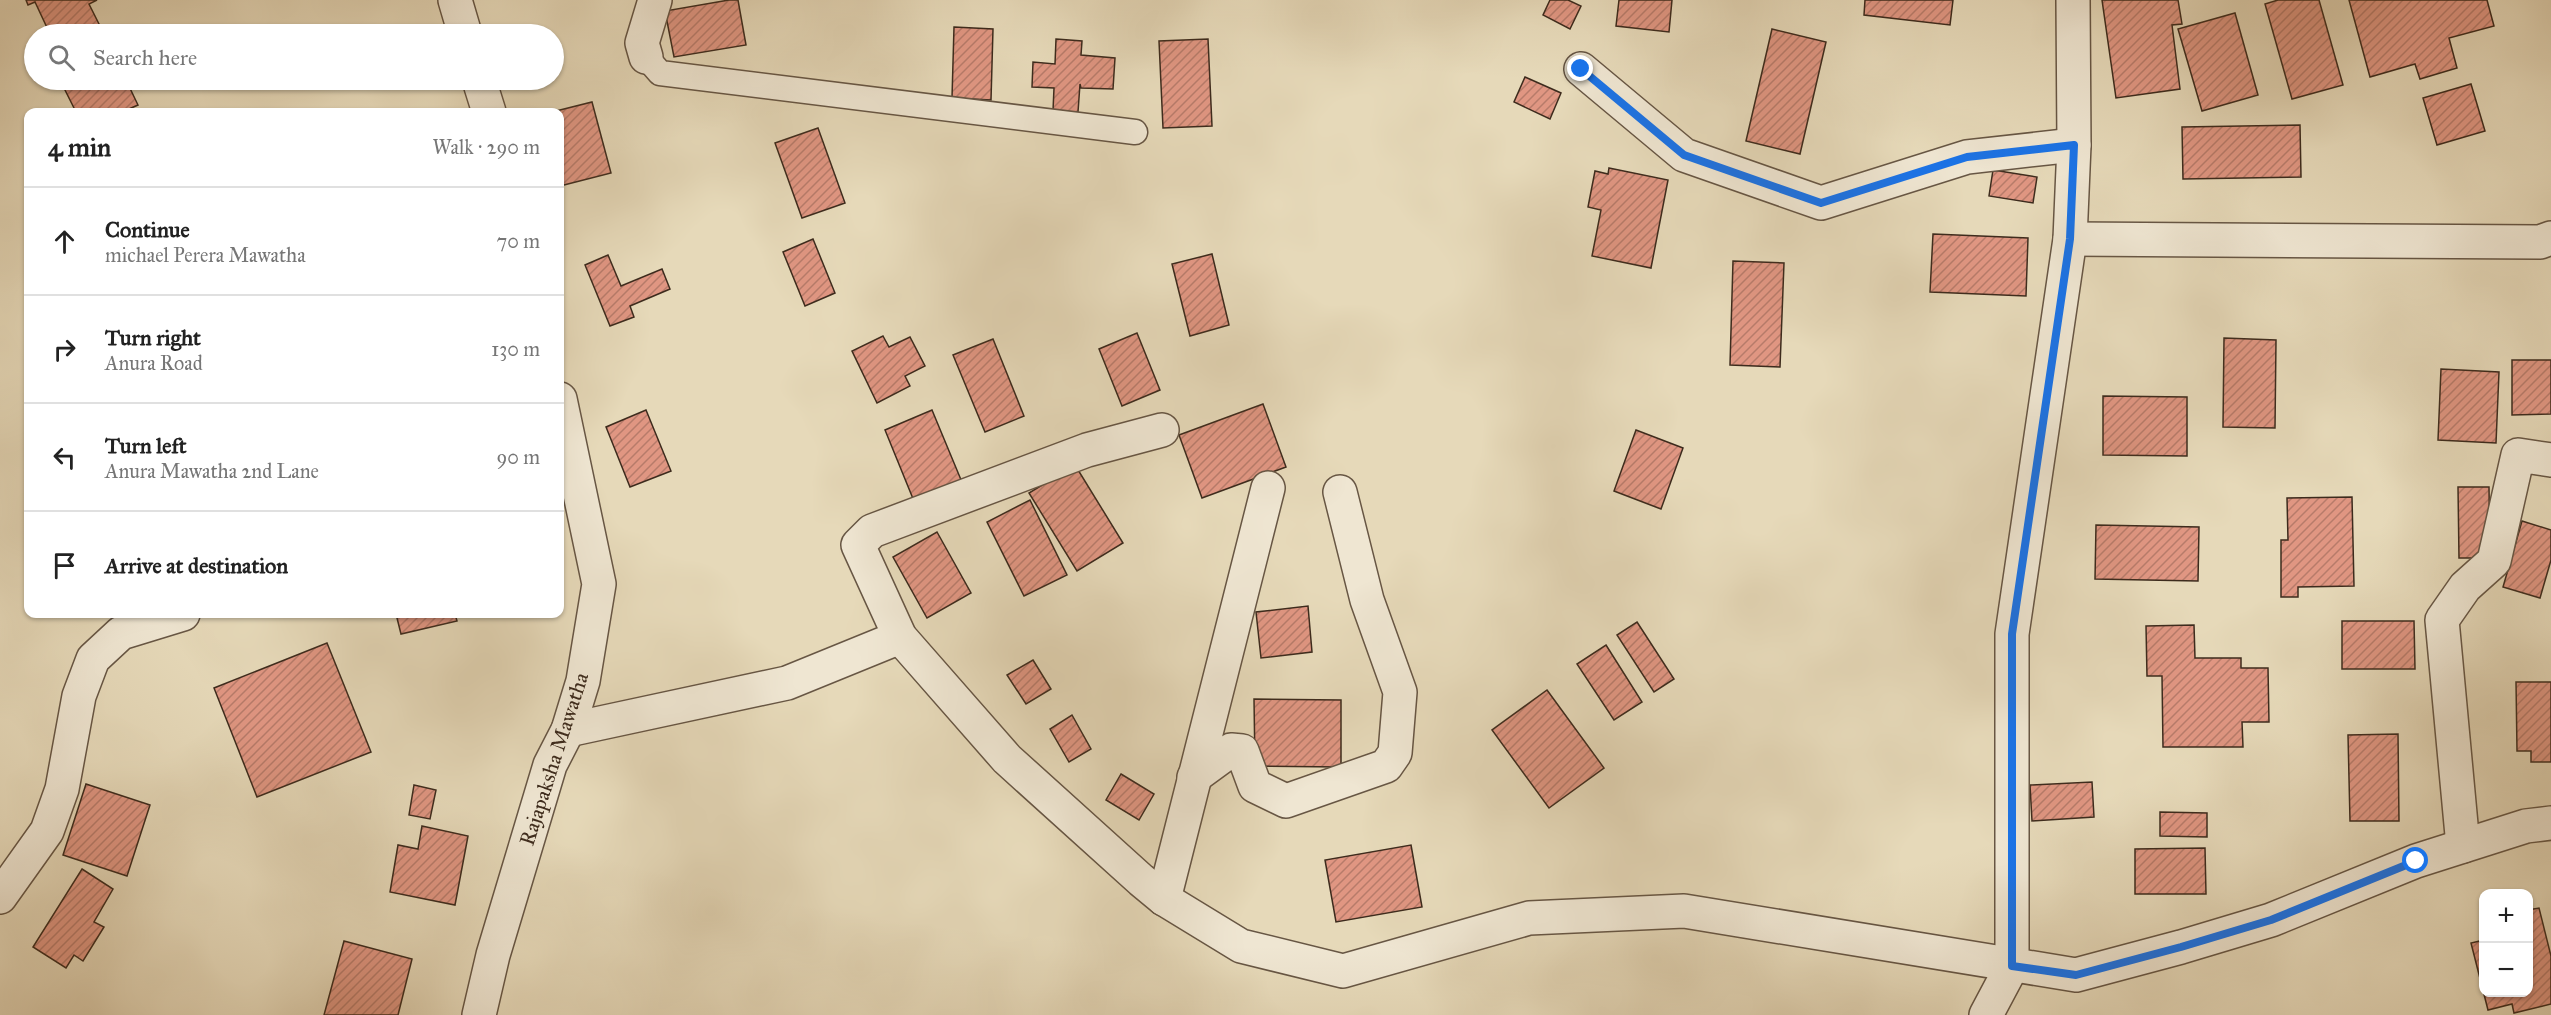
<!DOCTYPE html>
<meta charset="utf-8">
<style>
:root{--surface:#fff;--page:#f2f2f2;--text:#222;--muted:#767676;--line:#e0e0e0}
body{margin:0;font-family:"IM FELL Great Primer",serif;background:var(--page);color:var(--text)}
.controls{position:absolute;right:18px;bottom:18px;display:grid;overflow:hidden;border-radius:12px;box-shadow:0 2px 4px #0004}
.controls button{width:54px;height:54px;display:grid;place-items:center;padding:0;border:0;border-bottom:2px solid var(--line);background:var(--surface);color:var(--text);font:30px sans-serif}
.stop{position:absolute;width:18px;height:18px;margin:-14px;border:4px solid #1a73e8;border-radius:50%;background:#fff}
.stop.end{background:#1a73e8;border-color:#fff;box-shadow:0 2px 6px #0008}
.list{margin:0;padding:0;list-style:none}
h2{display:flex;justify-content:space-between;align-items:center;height:78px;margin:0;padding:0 24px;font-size:26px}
h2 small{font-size:20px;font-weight:400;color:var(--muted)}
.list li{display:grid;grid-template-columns:39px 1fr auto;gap:18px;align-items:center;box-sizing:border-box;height:108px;padding:0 24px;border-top:2px solid var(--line)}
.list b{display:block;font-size:22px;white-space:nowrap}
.list p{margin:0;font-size:20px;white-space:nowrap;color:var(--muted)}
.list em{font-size:20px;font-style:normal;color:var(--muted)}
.icon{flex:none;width:33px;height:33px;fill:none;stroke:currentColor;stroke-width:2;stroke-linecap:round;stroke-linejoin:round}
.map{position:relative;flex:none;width:2551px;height:1015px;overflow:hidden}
.search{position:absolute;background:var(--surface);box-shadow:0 2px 4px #0004;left:24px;top:24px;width:540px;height:66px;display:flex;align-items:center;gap:15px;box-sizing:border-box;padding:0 21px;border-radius:33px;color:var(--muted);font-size:22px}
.panel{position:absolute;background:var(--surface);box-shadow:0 2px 4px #0004;left:24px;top:108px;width:540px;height:510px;border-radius:12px}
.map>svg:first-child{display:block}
.building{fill:url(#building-hatch);stroke:#3d2b1d;stroke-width:1.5}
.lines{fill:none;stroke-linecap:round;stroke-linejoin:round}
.service-casing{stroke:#675644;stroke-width:27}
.minor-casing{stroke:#675644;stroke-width:36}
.service{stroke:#efe6d2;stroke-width:24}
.minor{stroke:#efe6d2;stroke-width:33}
.route{stroke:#1a73e8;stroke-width:8}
.labels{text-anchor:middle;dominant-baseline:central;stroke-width:4.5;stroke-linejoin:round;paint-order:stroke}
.street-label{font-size:21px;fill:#3d2b1d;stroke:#efe6d2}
</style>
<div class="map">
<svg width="2551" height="1015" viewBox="0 0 2551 1015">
<defs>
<pattern id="building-hatch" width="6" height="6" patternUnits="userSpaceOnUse" patternTransform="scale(1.5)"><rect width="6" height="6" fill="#e09682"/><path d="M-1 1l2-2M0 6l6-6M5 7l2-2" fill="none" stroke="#b77b6a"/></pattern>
</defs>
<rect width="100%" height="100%" fill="#e6d9b9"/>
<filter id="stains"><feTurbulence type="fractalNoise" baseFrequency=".00333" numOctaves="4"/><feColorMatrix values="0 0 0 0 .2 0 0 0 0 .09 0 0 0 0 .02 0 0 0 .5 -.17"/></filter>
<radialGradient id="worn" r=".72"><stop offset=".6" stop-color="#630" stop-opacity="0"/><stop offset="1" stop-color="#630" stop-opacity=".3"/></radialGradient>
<!-- building -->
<g class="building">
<polygon points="26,0 97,0 89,4 104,34 50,34 35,2 28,5"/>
<polygon points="729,0 738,0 746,45 674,57 665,11"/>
<polygon points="1550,0 1568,0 1581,6 1570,29 1543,15"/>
<polygon points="1619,0 1672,0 1669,32 1616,26"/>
<polygon points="1865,0 1953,0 1950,25 1864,15"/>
<polygon points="2102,0 2178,0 2182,24 2172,25 2180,89 2116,98"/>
<polygon points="2278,0 2319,0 2343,85 2292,99 2265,4"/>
<polygon points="2349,0 2487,0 2494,26 2449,38 2457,68 2420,79 2415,64 2370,77"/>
<polygon points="2235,13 2258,95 2202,111 2178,29"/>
<polygon points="954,27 993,29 991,100 952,98"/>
<polygon points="1772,29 1826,42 1800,154 1746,141"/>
<polygon points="1056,39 1082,41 1081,55 1115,58 1113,89 1081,88 1080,84 1078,112 1053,111 1054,88 1032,87 1033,62 1055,64"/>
<polygon points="1208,39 1212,126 1163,128 1159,41"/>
<polygon points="1525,77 1561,93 1550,119 1514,102"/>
<polygon points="60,80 126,80 138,105 122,112 76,112"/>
<polygon points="2471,84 2485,131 2437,145 2423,98"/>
<polygon points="592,102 611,173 560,186 560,112 552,112"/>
<polygon points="2300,125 2301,177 2183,179 2182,127"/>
<polygon points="818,128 845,203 802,218 775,143"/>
<polygon points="1609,168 1668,180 1651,268 1592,256 1601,210 1588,207 1595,171 1608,174"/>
<polygon points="1993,170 2037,177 2033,203 1989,196"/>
<polygon points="1933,234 2028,238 2026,296 1930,292"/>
<polygon points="813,239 835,293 805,306 783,252"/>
<polygon points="1212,254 1229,325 1190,336 1172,264"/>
<polygon points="608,255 621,286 662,269 670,289 630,306 634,317 610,326 585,265"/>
<polygon points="1733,261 1784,263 1780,367 1730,365"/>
<polygon points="1137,333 1160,390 1122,406 1099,349"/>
<polygon points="883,336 889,347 910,337 925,366 905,376 910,386 877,403 852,351"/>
<polygon points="2224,338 2276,340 2275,428 2223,427"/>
<polygon points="993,339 1024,416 985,432 953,355"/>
<polygon points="2512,360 2551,360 2551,414 2512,415"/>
<polygon points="2441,369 2499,372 2496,443 2438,440"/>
<polygon points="2103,396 2187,397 2187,456 2103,455"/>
<polygon points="1263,404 1286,467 1202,498 1179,435"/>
<polygon points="646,410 671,471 630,487 606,427"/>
<polygon points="932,410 964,487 916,506 885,430"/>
<polygon points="1636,430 1683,448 1661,509 1614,491"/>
<polygon points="1075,465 1123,543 1077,571 1029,493"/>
<polygon points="2458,487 2489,487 2490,558 2459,558"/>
<polygon points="2352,497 2354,586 2298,587 2298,597 2281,597 2281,540 2288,540 2287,498"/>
<polygon points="1030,500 1067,575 1024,596 987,522"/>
<polygon points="2522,521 2551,530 2551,560 2540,598 2503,587"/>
<polygon points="2096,525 2199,527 2198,581 2095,579"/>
<polygon points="937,532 971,593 927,618 893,557"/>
<polygon points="1308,606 1312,652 1261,658 1256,612"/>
<polygon points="396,614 455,614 457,621 401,634"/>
<polygon points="2342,621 2414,621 2415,669 2342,669"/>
<polygon points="1637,622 1674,679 1654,692 1617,635"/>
<polygon points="2194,625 2195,658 2241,658 2241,668 2268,668 2269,722 2242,722 2243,747 2163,747 2162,676 2147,676 2146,626"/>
<polygon points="327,643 371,752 257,797 214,688"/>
<polygon points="1606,645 1642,702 1614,720 1577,664"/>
<polygon points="1033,660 1051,689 1026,704 1007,675"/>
<polygon points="2516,682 2551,682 2551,762 2531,762 2531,751 2517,751"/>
<polygon points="1547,690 1604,768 1549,808 1492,730"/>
<polygon points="1254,699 1341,700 1341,767 1255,766"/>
<polygon points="1072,715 1091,749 1069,762 1050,729"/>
<polygon points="2398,734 2399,821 2350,821 2348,735"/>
<polygon points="1121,774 1154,794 1139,820 1106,800"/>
<polygon points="2092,782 2094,817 2032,821 2030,785"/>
<polygon points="86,784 150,805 127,876 63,855"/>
<polygon points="414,785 436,790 430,819 409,815"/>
<polygon points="2160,812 2207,813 2207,837 2160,836"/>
<polygon points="422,826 468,836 455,905 390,892 398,845 418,849"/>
<polygon points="1411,845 1422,907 1336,922 1325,860"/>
<polygon points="2205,848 2206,894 2135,894 2135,849"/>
<polygon points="82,869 113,889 94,922 104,927 83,961 74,955 66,968 33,947"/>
<polygon points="2539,908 2551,956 2551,1004 2514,1013 2512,1004 2488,1010 2471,943 2484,940 2484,992 2528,992 2528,910"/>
<polygon points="344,941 412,959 398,1015 324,1015"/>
</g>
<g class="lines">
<defs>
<polyline id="service" points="646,57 660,73 1135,132"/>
<g id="minor">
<polyline points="455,0 465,34"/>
<polyline points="646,57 642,43 655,0"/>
<polyline points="1581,69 1684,155 1821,203 1967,157 2074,145"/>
<polyline points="479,80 489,112"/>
<polyline points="2070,239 2540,242 2551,238"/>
<polyline points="1162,430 1087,450 872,531 858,545 900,637 1007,759 1141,880 1164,899 1241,946 1343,971 1529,918 1684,911 2076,975 2181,947 2271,920 2416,861 2526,826 2551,823"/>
<polyline points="568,730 787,683 900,637"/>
<polyline points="1194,777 1231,750 1242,751 1255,786 1286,801 1386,766 1395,753 1400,692 1367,600 1340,492"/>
<polyline points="2463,846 2442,620 2465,587 2494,561 2518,455 2551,460"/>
<polyline points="0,897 47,831 62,789 79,696 93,659 121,633 183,614"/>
<polyline points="1164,899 1268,488"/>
<polyline points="479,1015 493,955 550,765 568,730 583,681 599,584 560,399"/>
<polyline points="1986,1015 2012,966 2012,634 2070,239 2074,145 2073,0"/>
</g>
</defs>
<!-- service casing -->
<use href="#service" class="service-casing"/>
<!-- minor casing -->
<use href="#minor" class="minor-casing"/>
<!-- service -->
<use href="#service" class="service"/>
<!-- minor -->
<use href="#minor" class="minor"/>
</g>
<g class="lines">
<!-- route -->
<polyline class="route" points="1581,69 1684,155 1821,203 1967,157 2074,145 2070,239 2012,634 2012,966 2076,975 2181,947 2271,920 2416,861"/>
</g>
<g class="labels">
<!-- street labels -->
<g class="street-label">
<text transform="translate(554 759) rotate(-72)">Rajapaksha Mawatha</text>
</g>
</g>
<rect width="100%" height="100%" filter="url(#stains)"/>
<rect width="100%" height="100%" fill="url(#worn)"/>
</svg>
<div class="controls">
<button>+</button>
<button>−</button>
</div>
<div class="stop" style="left:2416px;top:861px"></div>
<div class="stop end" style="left:1581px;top:69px"></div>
<div class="search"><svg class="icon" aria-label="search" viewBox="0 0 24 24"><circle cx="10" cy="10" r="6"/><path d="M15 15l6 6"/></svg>Search here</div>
<section class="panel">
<h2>4 min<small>Walk · 290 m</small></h2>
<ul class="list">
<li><svg class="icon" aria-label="ahead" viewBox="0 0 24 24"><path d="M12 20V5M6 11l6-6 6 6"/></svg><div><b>Continue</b><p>michael Perera Mawatha</p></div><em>70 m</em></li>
<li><svg class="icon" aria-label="right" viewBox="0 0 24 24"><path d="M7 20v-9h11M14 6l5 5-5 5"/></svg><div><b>Turn right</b><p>Anura Road</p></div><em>130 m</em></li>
<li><svg class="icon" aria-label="left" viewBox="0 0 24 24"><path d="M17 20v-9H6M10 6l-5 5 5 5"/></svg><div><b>Turn left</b><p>Anura Mawatha 2nd Lane</p></div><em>90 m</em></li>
<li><svg class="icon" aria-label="arrive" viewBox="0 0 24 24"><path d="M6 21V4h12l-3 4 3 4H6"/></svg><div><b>Arrive at destination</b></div></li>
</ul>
</section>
</div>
